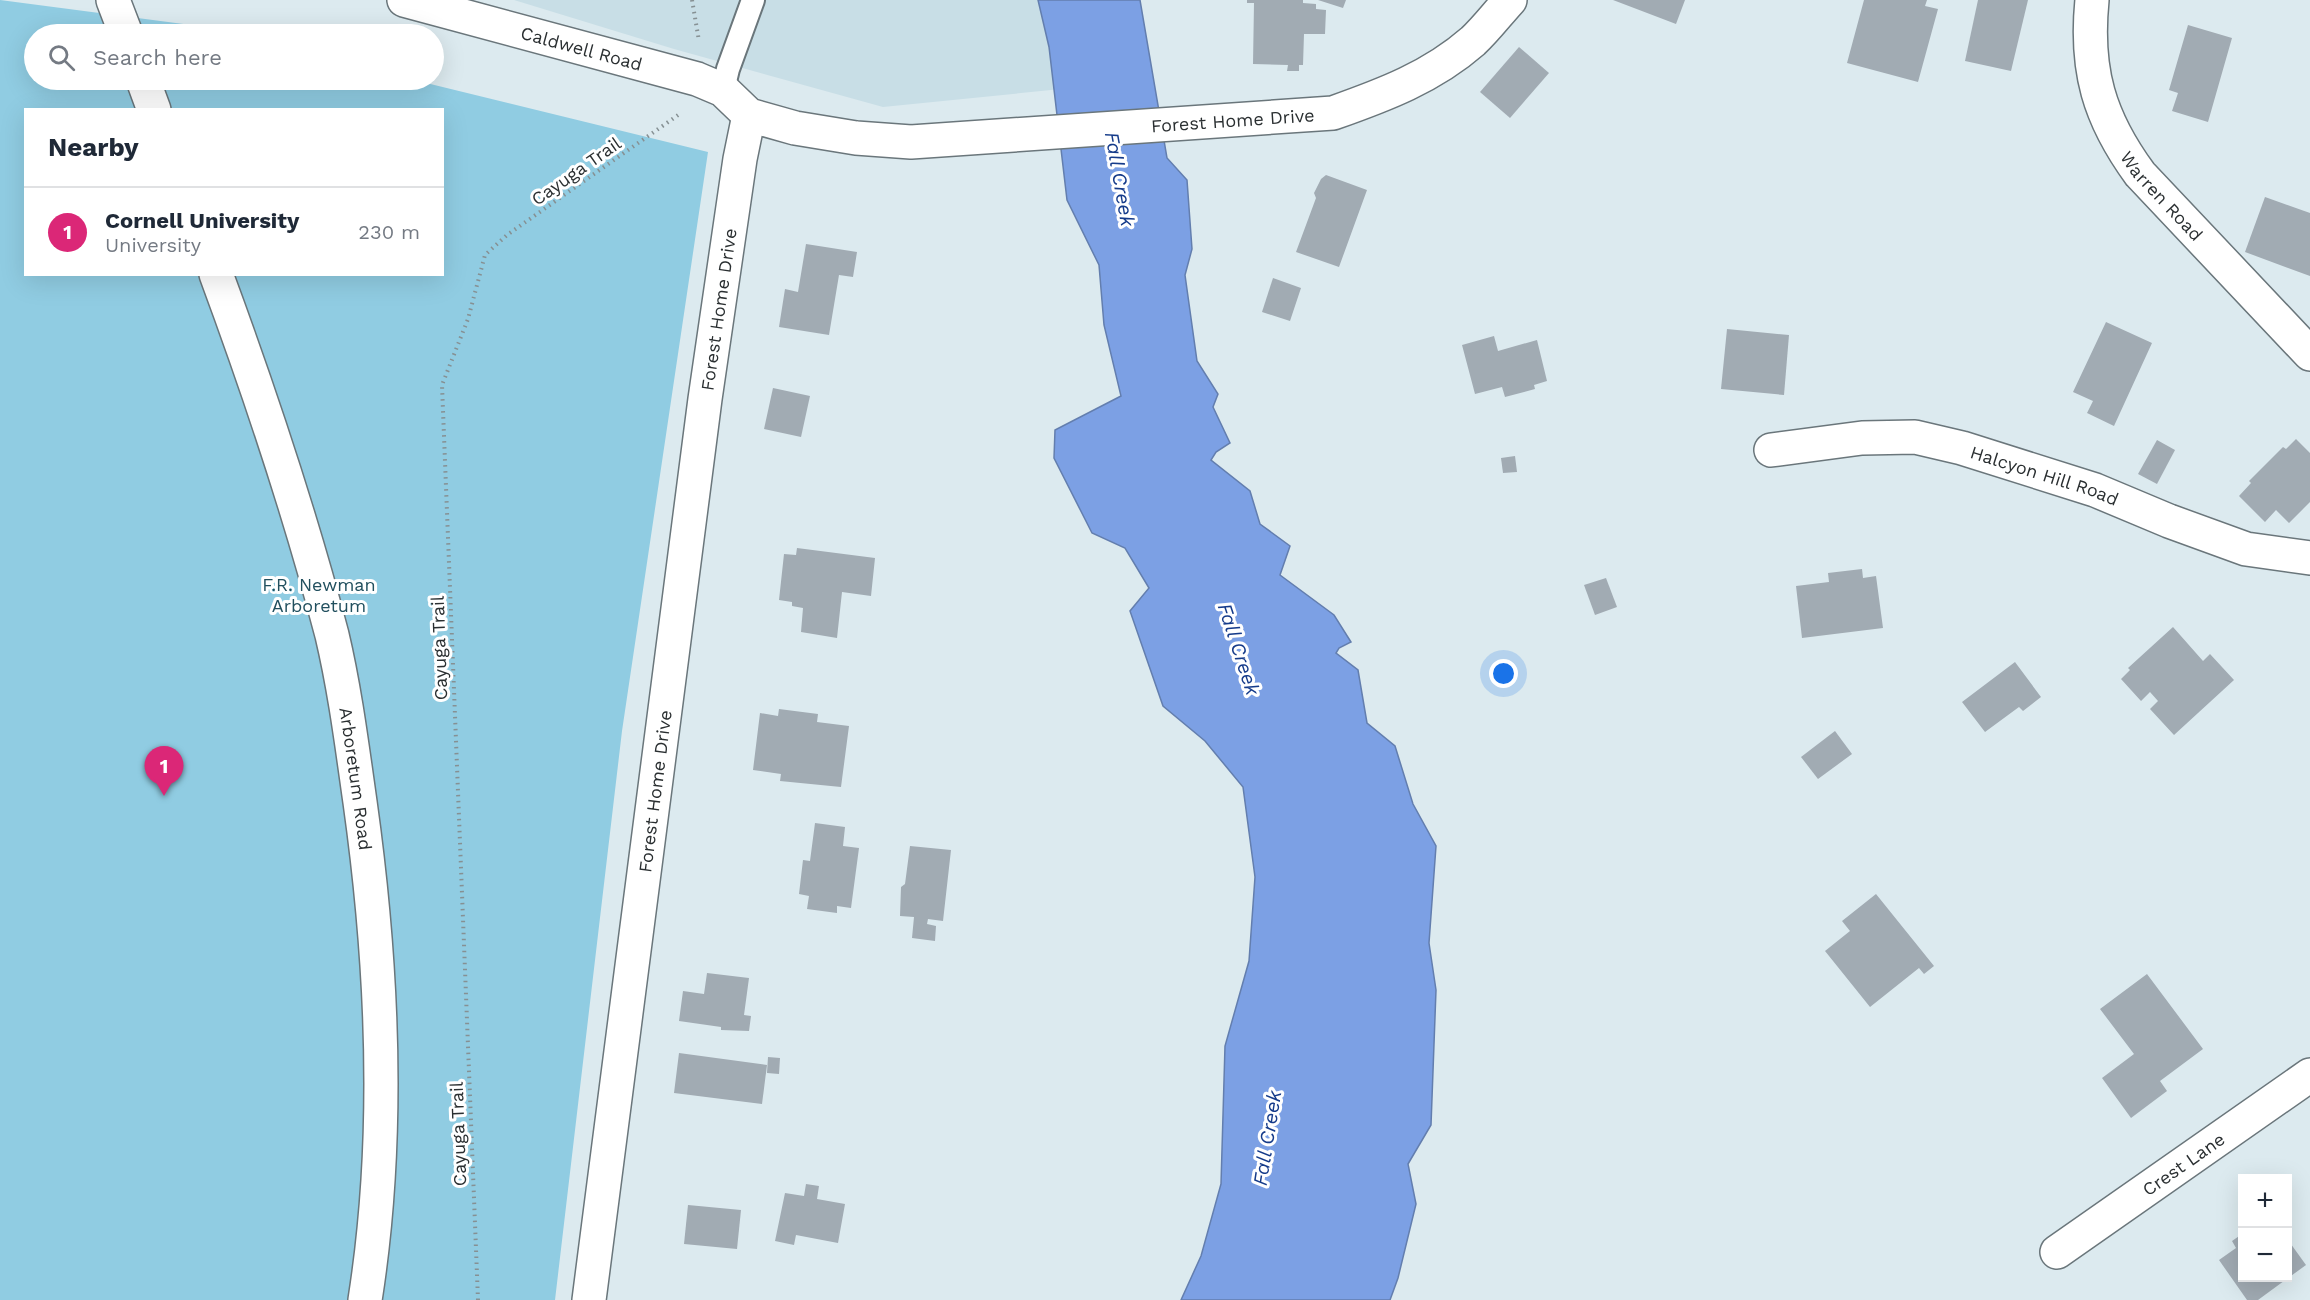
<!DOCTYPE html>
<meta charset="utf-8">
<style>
:root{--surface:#fff;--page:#f6f6f7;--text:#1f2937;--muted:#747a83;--line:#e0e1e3;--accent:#db2777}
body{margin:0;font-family:"Work Sans",sans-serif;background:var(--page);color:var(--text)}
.controls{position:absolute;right:18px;bottom:18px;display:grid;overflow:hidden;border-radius:0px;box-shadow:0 6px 24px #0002}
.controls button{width:54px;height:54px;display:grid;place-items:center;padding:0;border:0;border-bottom:2px solid var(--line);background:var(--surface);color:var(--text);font:30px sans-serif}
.you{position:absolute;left:1504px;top:674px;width:21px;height:21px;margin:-15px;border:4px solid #fff;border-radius:50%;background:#1a73e8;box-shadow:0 0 0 9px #1a73e833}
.badge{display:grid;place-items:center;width:39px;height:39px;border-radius:50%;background:var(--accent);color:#fff;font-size:20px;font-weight:700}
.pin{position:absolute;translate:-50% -50px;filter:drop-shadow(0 2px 3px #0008)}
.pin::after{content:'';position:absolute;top:32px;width:21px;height:18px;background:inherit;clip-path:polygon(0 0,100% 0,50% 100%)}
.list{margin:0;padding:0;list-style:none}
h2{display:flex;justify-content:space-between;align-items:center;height:78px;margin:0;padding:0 24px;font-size:26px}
h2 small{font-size:20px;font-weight:400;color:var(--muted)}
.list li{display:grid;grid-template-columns:39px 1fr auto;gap:18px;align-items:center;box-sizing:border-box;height:90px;padding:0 24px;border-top:2px solid var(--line)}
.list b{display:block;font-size:22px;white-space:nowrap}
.list p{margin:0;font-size:20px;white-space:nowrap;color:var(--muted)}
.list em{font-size:20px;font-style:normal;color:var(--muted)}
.icon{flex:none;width:33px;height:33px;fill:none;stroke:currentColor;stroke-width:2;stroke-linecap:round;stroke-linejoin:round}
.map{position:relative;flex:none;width:2310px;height:1300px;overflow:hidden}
.search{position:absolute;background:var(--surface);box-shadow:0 6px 24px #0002;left:24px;top:24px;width:420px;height:66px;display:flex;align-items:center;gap:15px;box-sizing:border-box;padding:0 21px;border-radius:33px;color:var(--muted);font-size:22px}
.panel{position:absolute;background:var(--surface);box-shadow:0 6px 24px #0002;left:24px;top:108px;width:420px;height:168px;border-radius:0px}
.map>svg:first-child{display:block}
.built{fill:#c8dee6}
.green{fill:#90cce2;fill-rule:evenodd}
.water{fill:#7ca0e4;stroke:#637eae;stroke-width:1.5}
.building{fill:#a1abb3}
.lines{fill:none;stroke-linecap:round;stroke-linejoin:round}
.lane-casing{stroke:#6a767b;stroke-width:26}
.street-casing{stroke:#6a767b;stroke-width:36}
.secondary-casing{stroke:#6a767b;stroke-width:36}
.path{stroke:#869093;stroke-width:4;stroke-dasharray:1.5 4.5;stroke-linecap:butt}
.lane{stroke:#fff;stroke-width:22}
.street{stroke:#fff;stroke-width:33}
.secondary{stroke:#fff;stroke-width:33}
.labels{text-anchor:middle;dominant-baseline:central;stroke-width:6;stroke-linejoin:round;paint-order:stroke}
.street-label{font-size:18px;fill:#2a2f31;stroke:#fff}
.park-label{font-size:18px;fill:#214f5e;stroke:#fff}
.water-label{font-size:20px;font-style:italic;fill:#153b8a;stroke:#fff}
</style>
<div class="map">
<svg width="2310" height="1300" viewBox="0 0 2310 1300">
<rect width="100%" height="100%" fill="#dceaef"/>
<!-- built -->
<polygon class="built" points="514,0 1088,0 1101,85 883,107 674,49"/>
<!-- green -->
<path class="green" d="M0 0 191 25 232 34H34V80H414L708 152 622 731 555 1300H0ZM26 110H442V274H26Z"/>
<!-- water -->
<polygon class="water" points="1038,0 1140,0 1167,158 1187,180 1192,249 1185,275 1197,361 1218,394 1213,407 1230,443 1216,452 1211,460 1250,491 1260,524 1290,546 1280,575 1334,615 1351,642 1339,648 1336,653 1358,670 1367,723 1395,746 1413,804 1436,846 1429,943 1436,990 1431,1125 1408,1164 1416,1204 1398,1278 1390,1300 1181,1300 1201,1256 1221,1184 1225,1046 1249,961 1255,877 1243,787 1205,741 1163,706 1130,611 1149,588 1125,548 1092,533 1054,458 1055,430 1121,396 1104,325 1099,265 1067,200 1049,47"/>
<!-- building -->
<g class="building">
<polygon points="1247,0 1303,0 1303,3 1316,4 1316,9 1326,10 1325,34 1304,34 1303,65 1299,65 1299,71 1287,71 1288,65 1253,64 1254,3 1247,3"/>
<polygon points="1318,0 1346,0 1343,8"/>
<polygon points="1613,0 1685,0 1676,24"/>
<polygon points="1864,0 1927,0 1925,6 1938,9 1918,82 1847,63"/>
<polygon points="1978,0 2028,0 2011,71 1965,61"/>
<polygon points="2188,25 2232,38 2208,122 2172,111 2178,93 2169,90"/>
<polygon points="1519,47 1549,73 1510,118 1480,92"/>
<polygon points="1326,175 1367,190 1339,267 1296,252 1316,198 1314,193 1321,179"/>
<polygon points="2265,197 2310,213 2310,276 2245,252"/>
<polygon points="806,244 857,252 853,277 839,275 829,335 779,327 785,289 798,292"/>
<polygon points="1273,278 1301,288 1290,321 1262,312"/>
<polygon points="2106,322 2152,343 2114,426 2087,413 2093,401 2073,392"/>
<polygon points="1727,329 1789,335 1784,395 1721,389"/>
<polygon points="1494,336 1498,351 1537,340 1547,381 1534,385 1535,389 1505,397 1502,387 1475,394 1462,345"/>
<polygon points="773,388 810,396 801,437 764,429"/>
<polygon points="2296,439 2310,453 2310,502 2289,523 2276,510 2265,522 2239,496 2251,483 2249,481 2283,447 2286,449"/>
<polygon points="2157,440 2175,450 2157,484 2138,474"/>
<polygon points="1515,456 1517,472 1503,473 1501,458"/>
<polygon points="797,548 875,558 871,596 842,592 837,638 801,632 803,608 792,606 792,602 779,600 784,554 796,555"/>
<polygon points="1862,569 1863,578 1876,576 1883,628 1802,638 1796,586 1829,582 1828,573"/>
<polygon points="1606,578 1617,607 1595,615 1584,585"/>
<polygon points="2173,627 2203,661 2210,654 2234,680 2174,735 2150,709 2158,701 2150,692 2141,701 2121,679 2130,670 2128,668"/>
<polygon points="2015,662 2041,697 2023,711 2019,707 1985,732 1962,702"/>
<polygon points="779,709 818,714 817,722 849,726 841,787 780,781 781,774 753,770 760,713 778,716"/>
<polygon points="1835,731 1852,754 1818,779 1801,757"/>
<polygon points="815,823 845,827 843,846 859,848 851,908 837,906 837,913 807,909 809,896 799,894 803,860 810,861"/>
<polygon points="910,846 951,850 943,921 928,919 927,924 936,926 935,941 912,938 914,917 900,916 901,887 905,884"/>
<polygon points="1876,894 1934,966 1924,974 1919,968 1870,1007 1825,951 1850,931 1842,921"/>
<polygon points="707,973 749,978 744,1015 751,1016 749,1031 721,1030 721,1027 679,1021 683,991 704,994"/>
<polygon points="2147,974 2203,1049 2160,1081 2167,1091 2131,1118 2102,1078 2134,1054 2100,1009"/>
<polygon points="679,1053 767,1065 762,1104 674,1093"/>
<polygon points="768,1057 780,1058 779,1074 767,1073"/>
<polygon points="806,1184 819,1186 817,1199 845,1204 838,1243 796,1235 794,1245 775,1241 785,1193 804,1196"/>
<polygon points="688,1205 741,1210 737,1249 684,1244"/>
<polygon points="2242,1234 2242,1278 2288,1278 2288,1240 2306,1265 2258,1300 2247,1300 2219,1260 2236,1248 2232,1241"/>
</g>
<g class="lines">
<defs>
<polyline id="lane" points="723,90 728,69 753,0"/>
<g id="street">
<polyline points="113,0 126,34"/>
<polyline points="143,80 154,110"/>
<path id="s1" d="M216 274C260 393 300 513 332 635 345 690 352 746 360 802 383 966 391 1135 365 1300"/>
<path id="s2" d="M1771 450 1862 438 1915 437 1962 448 2095 490 2169 521 2246 549 2310 558"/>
<path id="s3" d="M2057 1252 2310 1075"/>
</g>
<g id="secondary">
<path id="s4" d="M404 0 697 79 723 90 749 115 795 128 856 138 911 142 1333 113C1384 95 1432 77 1473 41 1486 29 1498 13 1510 0"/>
<path id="s5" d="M2092 0C2085 70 2099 118 2140 174L2310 354"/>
<path id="s6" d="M589 1300 705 399 740 159 749 115"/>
</g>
</defs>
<!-- lane casing -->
<use href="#lane" class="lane-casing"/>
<!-- street casing -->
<use href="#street" class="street-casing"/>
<!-- secondary casing -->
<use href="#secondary" class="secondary-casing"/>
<!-- path -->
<g class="path">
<polyline points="692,0 699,41"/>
<polyline points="478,1300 442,385 468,319 485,255 507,235 681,113"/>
</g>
<!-- lane -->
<use href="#lane" class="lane"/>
<!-- street -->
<use href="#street" class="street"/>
<!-- secondary -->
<use href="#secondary" class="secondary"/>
</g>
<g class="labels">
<!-- street labels -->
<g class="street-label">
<text stroke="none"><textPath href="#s4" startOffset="184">Caldwell Road</textPath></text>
<text stroke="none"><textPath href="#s4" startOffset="855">Forest Home Drive</textPath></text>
<text transform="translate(576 171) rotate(-35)">Cayuga Trail</text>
<text stroke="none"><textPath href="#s5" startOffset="216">Warren Road</textPath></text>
<text stroke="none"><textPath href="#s6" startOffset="999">Forest Home Drive</textPath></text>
<text stroke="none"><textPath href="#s2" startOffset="280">Halcyon Hill Road</textPath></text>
<text transform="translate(439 648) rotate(-92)">Cayuga Trail</text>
<text stroke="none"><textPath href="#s1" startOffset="525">Arboretum Road</textPath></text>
<text stroke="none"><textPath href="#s6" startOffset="513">Forest Home Drive</textPath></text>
<text transform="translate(458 1134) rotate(-92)">Cayuga Trail</text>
<text stroke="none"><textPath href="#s3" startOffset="154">Crest Lane</textPath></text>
</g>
<!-- park labels -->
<g class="park-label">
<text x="319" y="584">F.R. Newman<tspan x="319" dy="21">Arboretum</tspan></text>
</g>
<!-- water labels -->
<g class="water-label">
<text transform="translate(1120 179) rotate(80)">Fall Creek</text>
<text transform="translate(1239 649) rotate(72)">Fall Creek</text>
<text transform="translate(1267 1138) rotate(-81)">Fall Creek</text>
</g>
</g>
</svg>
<div class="controls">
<button>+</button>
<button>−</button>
</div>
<div class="you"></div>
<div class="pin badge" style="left:164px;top:796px">1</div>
<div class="search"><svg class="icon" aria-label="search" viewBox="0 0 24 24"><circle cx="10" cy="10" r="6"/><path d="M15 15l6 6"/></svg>Search here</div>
<section class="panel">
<h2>Nearby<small></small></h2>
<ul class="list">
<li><span class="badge">1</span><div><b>Cornell University</b><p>University</p></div><em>230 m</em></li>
</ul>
</section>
</div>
